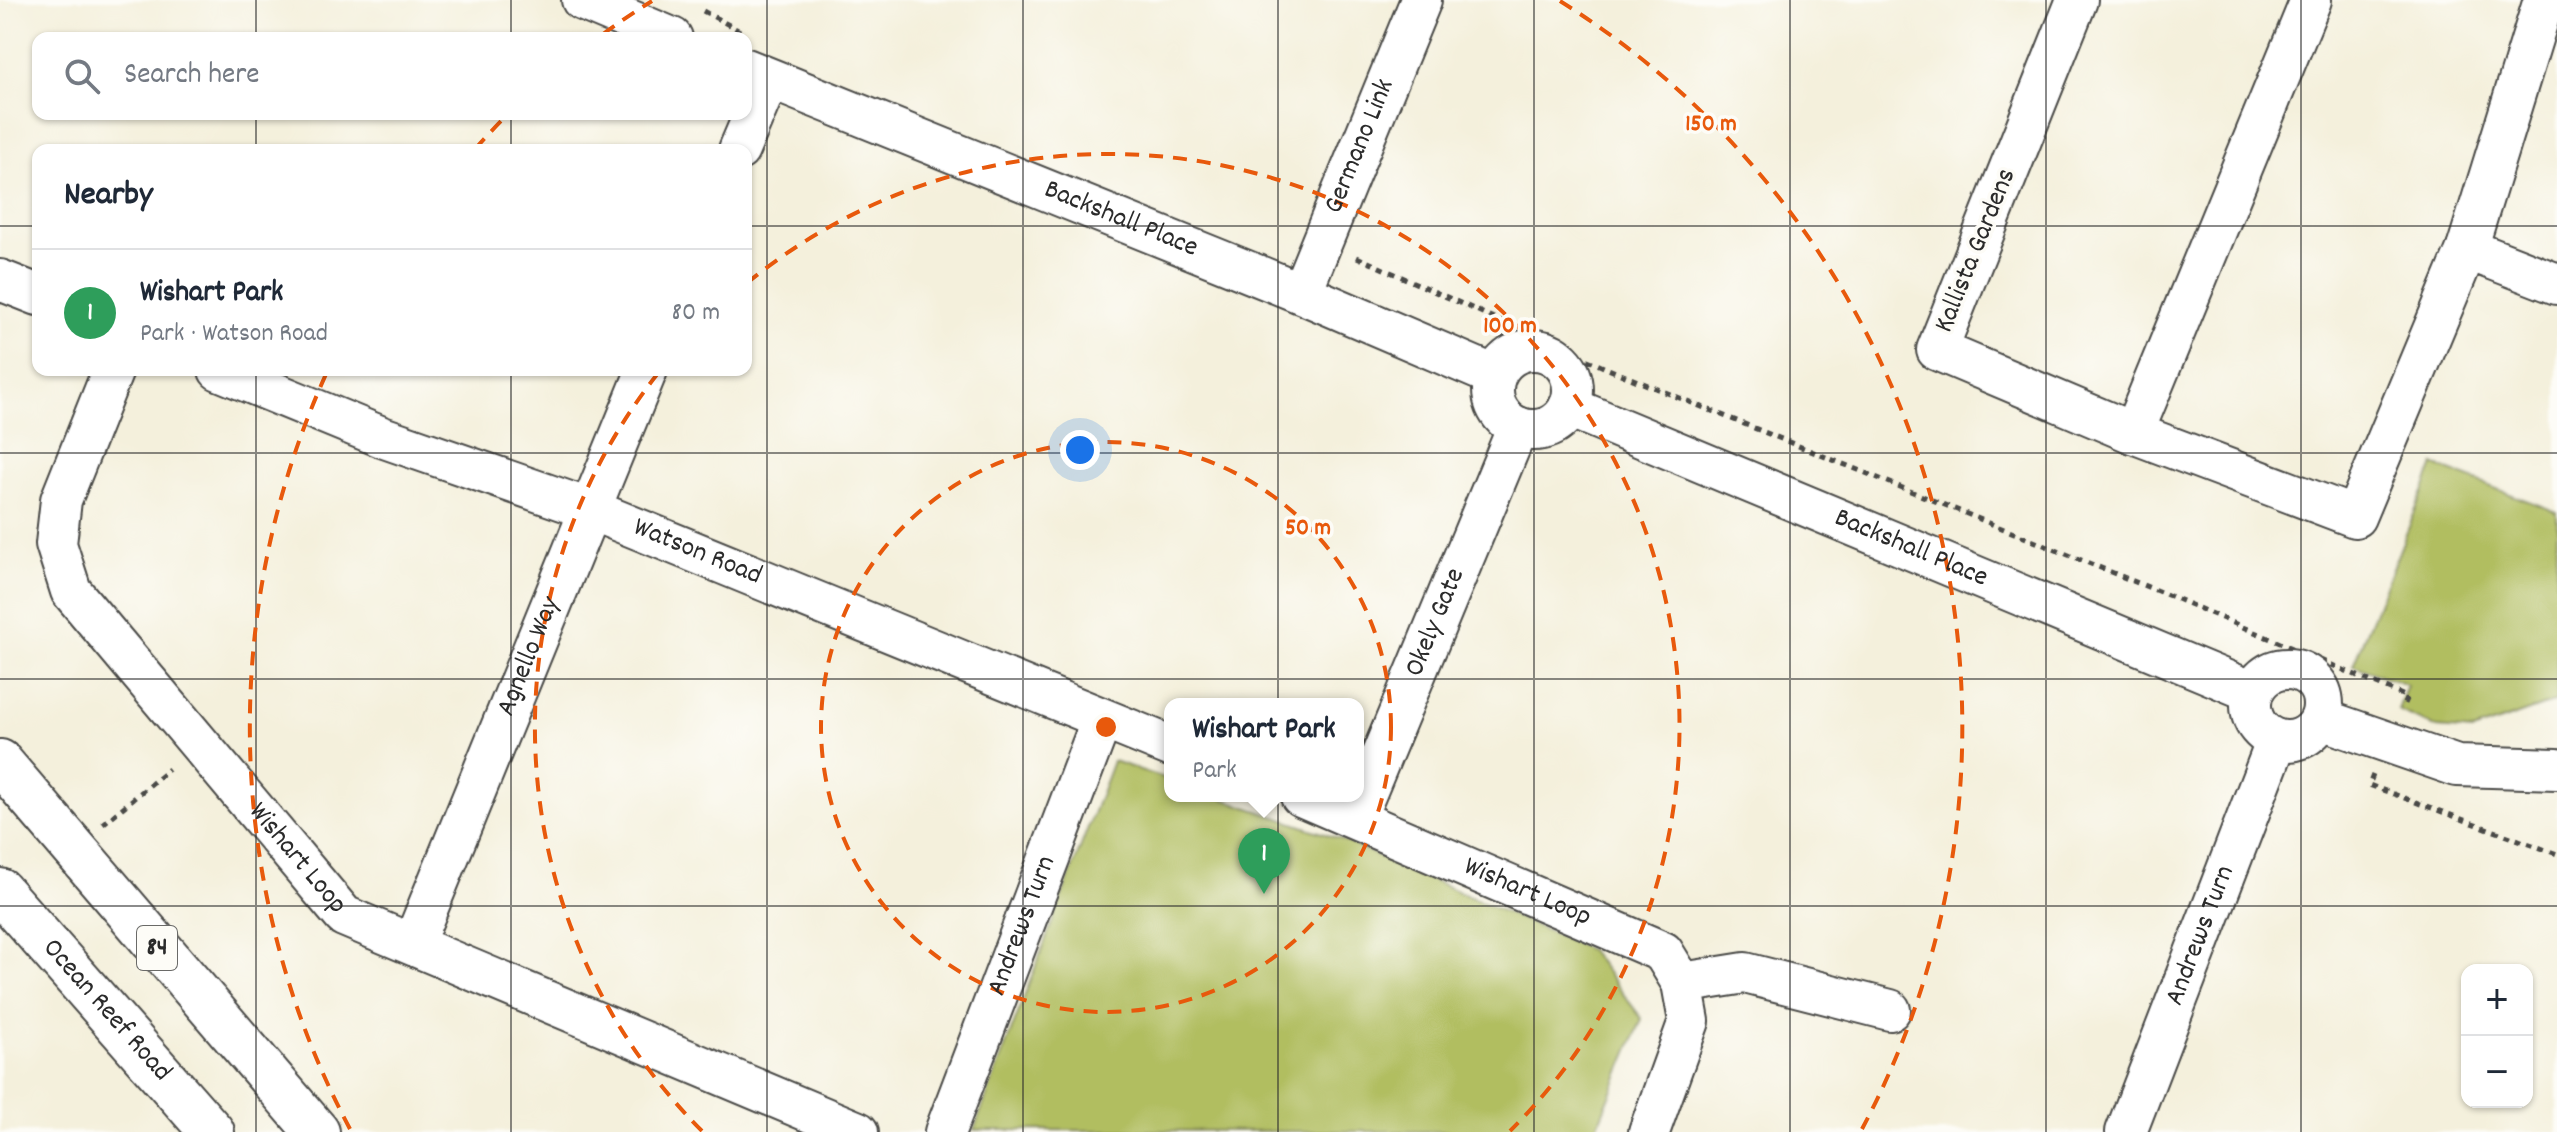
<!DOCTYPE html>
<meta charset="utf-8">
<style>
:root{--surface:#fff;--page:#f6f6f7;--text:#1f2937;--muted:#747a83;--line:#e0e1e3;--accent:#1f6fb2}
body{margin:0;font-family:Dekko,sans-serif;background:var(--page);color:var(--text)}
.controls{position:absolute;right:24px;bottom:24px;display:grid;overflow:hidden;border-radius:16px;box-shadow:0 2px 6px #0004}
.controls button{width:72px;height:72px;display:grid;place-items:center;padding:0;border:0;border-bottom:2px solid var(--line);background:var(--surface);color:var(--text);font:40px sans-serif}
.you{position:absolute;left:1080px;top:450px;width:28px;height:28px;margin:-20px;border:6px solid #fff;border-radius:50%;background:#1a73e8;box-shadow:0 0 0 12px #1a73e833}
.badge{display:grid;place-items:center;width:52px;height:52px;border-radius:50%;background:var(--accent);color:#fff;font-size:26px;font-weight:700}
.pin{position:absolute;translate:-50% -66px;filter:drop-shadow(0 2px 4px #0008)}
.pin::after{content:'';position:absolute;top:42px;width:28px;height:24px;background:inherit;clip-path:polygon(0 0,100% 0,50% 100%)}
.popup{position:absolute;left:1164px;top:698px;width:200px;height:104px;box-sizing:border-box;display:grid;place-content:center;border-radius:16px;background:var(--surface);filter:drop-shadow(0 2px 6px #0005);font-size:26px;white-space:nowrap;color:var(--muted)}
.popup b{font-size:30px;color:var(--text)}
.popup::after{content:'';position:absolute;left:50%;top:100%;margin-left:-16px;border:16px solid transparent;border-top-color:var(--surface)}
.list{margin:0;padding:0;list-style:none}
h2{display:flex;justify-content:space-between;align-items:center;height:104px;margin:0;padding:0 32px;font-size:34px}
h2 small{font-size:26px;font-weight:400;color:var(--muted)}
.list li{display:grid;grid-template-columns:52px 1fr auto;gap:24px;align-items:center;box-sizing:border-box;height:128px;padding:0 32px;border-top:2px solid var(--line)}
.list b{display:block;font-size:30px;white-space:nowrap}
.list p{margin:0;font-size:26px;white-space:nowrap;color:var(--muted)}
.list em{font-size:26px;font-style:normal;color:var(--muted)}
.icon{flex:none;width:44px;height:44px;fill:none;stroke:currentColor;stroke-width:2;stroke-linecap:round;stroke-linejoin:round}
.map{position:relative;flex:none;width:2557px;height:1132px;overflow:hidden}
.search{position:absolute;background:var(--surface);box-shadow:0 2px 6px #0004;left:32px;top:32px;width:720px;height:88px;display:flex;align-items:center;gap:20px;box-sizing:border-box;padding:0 28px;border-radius:16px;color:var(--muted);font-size:30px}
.panel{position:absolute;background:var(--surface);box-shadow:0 2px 6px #0004;left:32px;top:144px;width:720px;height:232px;border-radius:16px}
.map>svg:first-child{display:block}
.green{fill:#b1be60;stroke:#6e7446;stroke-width:2}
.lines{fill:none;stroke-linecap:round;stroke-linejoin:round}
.minor-casing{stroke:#494946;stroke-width:44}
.primary-casing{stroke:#494946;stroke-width:48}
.path{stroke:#494946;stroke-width:5;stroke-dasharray:6 6;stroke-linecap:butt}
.minor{stroke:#fff;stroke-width:40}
.primary{stroke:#fff;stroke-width:44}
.grid{fill:none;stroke:#2b2b2b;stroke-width:2;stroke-opacity:0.55}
.ring{fill:none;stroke:#e8590c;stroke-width:4;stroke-dasharray:14 10}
.labels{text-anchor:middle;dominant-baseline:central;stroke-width:7;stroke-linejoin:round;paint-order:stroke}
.shield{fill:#fdfcf7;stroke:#6a6a68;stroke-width:2}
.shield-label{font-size:26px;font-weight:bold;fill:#2b2b2b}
.street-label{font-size:28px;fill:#2b2b2b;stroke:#fdfcf7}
.centre{fill:#e8590c;stroke:#fdfcf7;stroke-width:4}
.ring-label{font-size:24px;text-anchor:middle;font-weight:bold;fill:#e8590c;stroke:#fdfcf7;stroke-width:7;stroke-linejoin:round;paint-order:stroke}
</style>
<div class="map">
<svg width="2557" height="1132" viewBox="0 0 2557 1132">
<rect width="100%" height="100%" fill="#fdfcf7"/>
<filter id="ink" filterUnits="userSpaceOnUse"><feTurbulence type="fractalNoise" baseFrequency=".0125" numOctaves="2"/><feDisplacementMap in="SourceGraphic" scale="16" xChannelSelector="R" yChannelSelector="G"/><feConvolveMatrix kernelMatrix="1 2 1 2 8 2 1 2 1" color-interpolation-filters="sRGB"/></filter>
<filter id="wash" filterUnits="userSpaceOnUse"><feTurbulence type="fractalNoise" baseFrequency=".006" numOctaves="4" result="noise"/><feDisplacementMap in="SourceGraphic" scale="32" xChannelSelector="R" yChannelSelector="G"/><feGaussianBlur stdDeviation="1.8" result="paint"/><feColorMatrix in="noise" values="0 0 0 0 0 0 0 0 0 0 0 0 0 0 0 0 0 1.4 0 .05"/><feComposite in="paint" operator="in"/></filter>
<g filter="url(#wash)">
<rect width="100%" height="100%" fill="#f4f0dc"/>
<!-- green -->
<g class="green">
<polygon points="2434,465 2557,512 2557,701 2473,731 2437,728 2398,710 2407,685 2353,665"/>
<polygon points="1113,761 1170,780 1170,796 1215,796 1340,839 1590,950 1642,1019 1595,1132 974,1130"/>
</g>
</g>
<g filter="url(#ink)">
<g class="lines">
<defs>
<g id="minor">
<polyline points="582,0 672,38"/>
<polyline points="2077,0 1937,350 2133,433 2355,517 2467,249 2544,0"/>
<path id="s1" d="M746 69 1301 293 1495 376"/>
<polyline points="739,150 769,79"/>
<polyline points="2467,249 2557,284"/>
<polyline points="0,280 38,295"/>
<path id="s2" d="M1301 293 1421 0"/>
<circle cx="1533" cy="390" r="40"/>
<path id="s3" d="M113 370 61 500 56 544 71 591 344 916 858 1132"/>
<path id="s4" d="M219 370 382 437 589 509 1170 746"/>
<path id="s5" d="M1569 407 2253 692"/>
<polyline points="2133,433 2311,0"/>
<circle cx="2287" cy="705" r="36"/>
<polyline points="2321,719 2457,766 2557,769"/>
<path id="s6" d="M1301 796 1663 952 1682 983 1689 1021 1649 1132"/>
<path id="s7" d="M1356 817 1518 427"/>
<path id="s8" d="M413 944 647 370"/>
<polyline points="1682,983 1745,973 1890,1010"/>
<path id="s9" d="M945 1132 1102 719"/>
<path id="s10" d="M2126 1132 2277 740"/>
</g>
<g id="primary">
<polyline points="0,762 317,1132"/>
<path id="s11" d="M0 891 212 1132"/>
</g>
</defs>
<!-- minor casing -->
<use href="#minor" class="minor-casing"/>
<!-- primary casing -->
<use href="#primary" class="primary-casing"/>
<!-- path -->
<g class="path">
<polyline points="703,11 740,31"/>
<polyline points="1357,257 1608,369 2170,596 2407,697 2402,708"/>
<polyline points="2373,775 2369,785 2557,854"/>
<polyline points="103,824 169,769"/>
</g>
<!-- minor -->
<use href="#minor" class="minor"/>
<!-- primary -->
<use href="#primary" class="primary"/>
</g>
</g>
<!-- grid -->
<path class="grid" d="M256 0V38M511 0V38M767 0V1132M1023 0V1132M1278 0V1132M1534 0V1132M1790 0V1132M2046 0V1132M2301 0V1132M256 114V150M511 114V150M0 226H38M746 226H2557M256 370V1132M511 370V1132M0 453H2557M0 679H2557M0 906H2557"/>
<!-- distance rings -->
<g class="ring">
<circle cx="1106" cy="727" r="285"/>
<path d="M702 1131A571 571 0 0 1 659 372M747 283A571 571 0 0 1 1510 1131"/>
<path d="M350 1129A856 856 0 0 1 327 372M475 149A856 856 0 0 1 506 116M603 34A856 856 0 0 1 652 1M1560 1A856 856 0 0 1 1862 1129"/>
</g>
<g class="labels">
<!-- shield labels -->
<rect class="shield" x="137" y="926" width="40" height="44" rx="6"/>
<g class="shield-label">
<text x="157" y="948">84</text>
</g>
<!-- street labels -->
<g class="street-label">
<text stroke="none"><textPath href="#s2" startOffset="158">Germano Link</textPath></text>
<text stroke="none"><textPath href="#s1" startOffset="404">Backshall Place</textPath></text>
<text transform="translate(1977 251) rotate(-68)">Kallista Gardens</text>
<text stroke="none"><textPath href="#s5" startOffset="370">Backshall Place</textPath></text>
<text stroke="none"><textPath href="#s4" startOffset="512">Watson Road</textPath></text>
<text stroke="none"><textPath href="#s7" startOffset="210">Okely Gate</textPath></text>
<text stroke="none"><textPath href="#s8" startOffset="310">Agnello Way</textPath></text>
<text stroke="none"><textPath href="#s3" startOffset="584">Wishart Loop</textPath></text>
<text stroke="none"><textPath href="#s6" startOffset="246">Wishart Loop</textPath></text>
<text stroke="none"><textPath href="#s9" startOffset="220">Andrews Turn</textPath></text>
<text stroke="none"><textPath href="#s10" startOffset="210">Andrews Turn</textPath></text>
<text stroke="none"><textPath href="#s11" startOffset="160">Ocean Reef Road</textPath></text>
</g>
</g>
<circle cx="1106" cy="727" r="12" class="centre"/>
<g class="ring-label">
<text x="1711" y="130">150 m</text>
<text x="1510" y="332">100 m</text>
<text x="1308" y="534">50 m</text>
</g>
</svg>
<div class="controls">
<button>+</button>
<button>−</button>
</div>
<div class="you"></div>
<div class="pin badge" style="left:1264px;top:894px;background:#2e9e5b">1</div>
<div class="popup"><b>Wishart Park</b>Park</div>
<div class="search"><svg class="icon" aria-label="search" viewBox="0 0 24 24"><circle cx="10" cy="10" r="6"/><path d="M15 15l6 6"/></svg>Search here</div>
<section class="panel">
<h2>Nearby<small></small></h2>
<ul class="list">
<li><span class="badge" style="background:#2e9e5b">1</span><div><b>Wishart Park</b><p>Park · Watson Road</p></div><em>80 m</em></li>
</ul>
</section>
</div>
